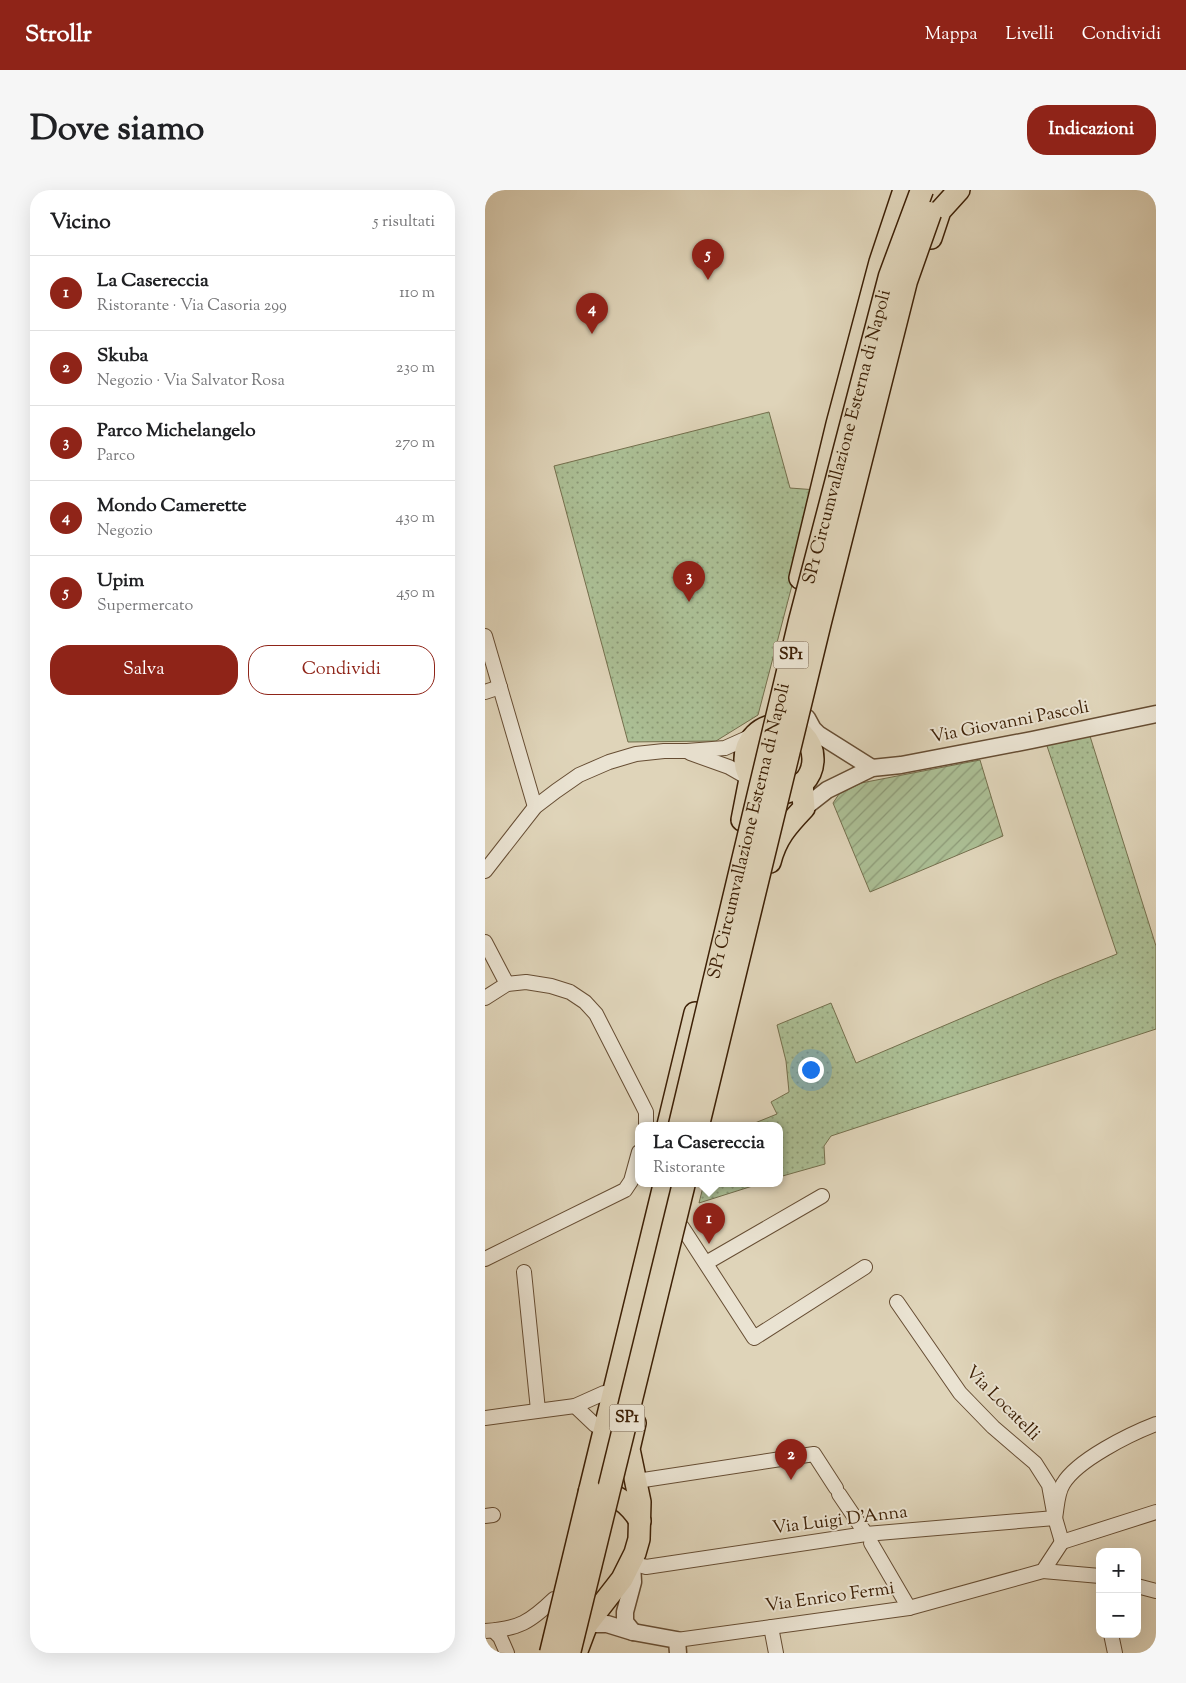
<!DOCTYPE html>
<html lang="it">
<meta charset="utf-8">
<style>
:root{--surface:#fff;--page:#f6f6f6;--text:#202124;--muted:#757577;--line:#e0e0e0;--accent:#8f2418}
body{margin:0;font-family:"Sorts Mill Goudy",serif;background:var(--page);color:var(--text)}
.controls{position:absolute;right:15px;bottom:15px;display:grid;overflow:hidden;border-radius:10px;box-shadow:0 5px 20px #0002}
.controls button{width:45px;height:45px;display:grid;place-items:center;padding:0;border:0;border-bottom:1px solid var(--line);background:var(--surface);color:var(--text);font:25px sans-serif}
.you{position:absolute;left:325px;top:879px;width:18px;height:18px;margin:-12px;border:4px solid #fff;border-radius:50%;background:#1a73e8;box-shadow:0 0 0 8px #1a73e833}
.badge{display:grid;place-items:center;width:32px;height:32px;border-radius:50%;background:var(--accent);color:#fff;font-size:16px;font-weight:700}
.pin{position:absolute;translate:-50% -41px;filter:drop-shadow(0 1px 2px #0008)}
.pin::after{content:'';position:absolute;top:26px;width:18px;height:15px;background:inherit;clip-path:polygon(0 0,100% 0,50% 100%)}
.popup{position:absolute;left:150px;top:932px;width:148px;height:65px;box-sizing:border-box;display:grid;place-content:center;border-radius:10px;background:var(--surface);filter:drop-shadow(0 1px 4px #0005);font-size:16px;white-space:nowrap;color:var(--muted)}
.popup b{font-size:19px;color:var(--text)}
.popup::after{content:'';position:absolute;left:50%;top:100%;margin-left:-10px;border:10px solid transparent;border-top-color:var(--surface)}
.list{margin:0;padding:0;list-style:none}
h2{display:flex;justify-content:space-between;align-items:center;height:65px;margin:0;padding:0 20px;font-size:21px}
h2 small{font-size:16px;font-weight:400;color:var(--muted)}
.list li{display:grid;grid-template-columns:32px 1fr auto;gap:15px;align-items:center;box-sizing:border-box;height:75px;padding:0 20px;border-top:1px solid var(--line)}
.list b{display:block;font-size:19px;white-space:nowrap}
.list p{margin:0;font-size:16px;white-space:nowrap;color:var(--muted)}
.list em{font-size:16px;font-style:normal;color:var(--muted)}
.actions{display:flex;gap:10px;padding:15px 20px}
.actions a{flex:1;padding:11px 0;border:1px solid var(--accent);border-radius:20px;text-align:center;font-size:18px;color:var(--accent)}
.actions .main{background:var(--accent);color:#fff}
.map{position:relative;flex:none;width:671px;height:1463px;overflow:hidden;border-radius:20px}
header{display:flex;align-items:center;gap:30px;box-sizing:border-box;height:70px;padding:0 25px;background:var(--accent);color:#fff}
header strong{font-size:24px}
nav{display:flex;gap:28px;margin-inline-start:auto;font-size:18px}
.intro{display:flex;align-items:center;justify-content:space-between;box-sizing:border-box;height:120px;padding:0 30px}
h1{margin:0;font-size:35px}
.button{padding:12px 22px;border-radius:20px;background:var(--accent);color:#fff;font-size:18px;font-weight:700}
main{display:flex;gap:30px;padding:0 30px}
aside{flex:1;background:var(--surface);border-radius:20px;box-shadow:0 5px 20px #0002}
.map>svg:first-child{display:block}
.grass{fill:url(#grass-dots);stroke:#746f4d}
.garden{fill:url(#garden-furrows);stroke:#746f4d}
.lines{fill:none;stroke-linecap:round;stroke-linejoin:round}
.minor-casing{stroke:#664d33;stroke-width:16}
.tertiary-casing{stroke:#664d33;stroke-width:19}
.primary-casing{stroke:#3d2006;stroke-width:24}
.trunk-casing{stroke:#3d2006;stroke-width:25}
.minor{stroke:#eae3d2;stroke-width:14}
.tertiary{stroke:#eae3d2;stroke-width:16}
.primary{stroke:#dfd4b9;stroke-width:21}
.trunk{stroke:#dfd4b9;stroke-width:22}
.trunk-bridge-casing{stroke:#3d2006;stroke-width:25;stroke-linecap:butt}
.trunk-bridge{stroke:#dfd4b9;stroke-width:22}
.labels{text-anchor:middle;dominant-baseline:central;stroke-width:4;stroke-linejoin:round;paint-order:stroke}
.shield{fill:#eae3d2;stroke:#715a43;stroke-width:1}
.shield-label{font-size:16px;font-weight:bold;fill:#3d2006}
.street-label{font-size:18px;fill:#3d2006;stroke:#eae3d2}
</style>
<header>
<strong>Strollr</strong>
<nav><a>Mappa</a><a>Livelli</a><a>Condividi</a></nav>
</header>
<div class="intro"><h1>Dove siamo</h1><a class="button">Indicazioni</a></div>
<main>
<aside>
<h2>Vicino<small>5 risultati</small></h2>
<ul class="list">
<li><span class="badge">1</span><div><b>La Casereccia</b><p>Ristorante · Via Casoria 299</p></div><em>110 m</em></li>
<li><span class="badge">2</span><div><b>Skuba</b><p>Negozio · Via Salvator Rosa</p></div><em>230 m</em></li>
<li><span class="badge">3</span><div><b>Parco Michelangelo</b><p>Parco</p></div><em>270 m</em></li>
<li><span class="badge">4</span><div><b>Mondo Camerette</b><p>Negozio</p></div><em>430 m</em></li>
<li><span class="badge">5</span><div><b>Upim</b><p>Supermercato</p></div><em>450 m</em></li>
</ul>
<div class="actions"><a class="main">Salva</a><a>Condividi</a></div>
</aside>
<div class="map">
<svg width="671" height="1463" viewBox="0 0 671 1463">
<defs>
<pattern id="grass-dots" width="8" height="8" patternUnits="userSpaceOnUse" patternTransform="scale(1.25)"><rect width="8" height="8" fill="#abbe94"/><path d="M2 2h.1M6 6h.1" fill="none" stroke="#8c9a77" stroke-width="1.8" stroke-linecap="round"/></pattern>
<pattern id="garden-furrows" width="10" height="10" patternUnits="userSpaceOnUse" patternTransform="scale(1.25)"><rect width="10" height="10" fill="#abbe94"/><path d="M-1 1l2-2M0 10L10 0M9 11l2-2" fill="none" stroke="#8c9a77"/></pattern>
</defs>
<rect width="100%" height="100%" fill="#dfd4b9"/>
<filter id="stains"><feTurbulence type="fractalNoise" baseFrequency=".004" numOctaves="4"/><feColorMatrix values="0 0 0 0 .2 0 0 0 0 .09 0 0 0 0 .02 0 0 0 .5 -.17"/></filter>
<radialGradient id="worn" r=".72"><stop offset=".6" stop-color="#630" stop-opacity="0"/><stop offset="1" stop-color="#630" stop-opacity=".3"/></radialGradient>
<!-- grass -->
<g class="grass">
<polygon points="284,222 305,298 332,300 273,525 231,551 143,552 69,276"/>
<polygon points="604,543 671,756 671,839 346,946 339,956 340,974 294,987 294,935 265,935 292,924 286,912 304,902 301,871 292,835 346,813 371,873 569,789 632,764 561,553"/>
<polygon points="219,993 277,993 214,1013"/>
</g>
<!-- garden -->
<polygon class="garden" points="495,570 518,646 385,702 348,613 354,604 376,593"/>
<g class="lines">
<defs>
<g id="minor">
<polyline points="0,446 50,617"/>
<polyline points="0,502 15,497"/>
<polyline points="205,563 244,577 265,589"/>
<polyline points="0,681 50,617 71,601 94,585 124,572 151,564 179,561 202,561 240,558 269,545"/>
<polyline points="0,752 22,794"/>
<polyline points="0,808 22,794 41,792 66,796 85,802 100,812 111,824 156,912 161,922 161,935"/>
<polyline points="197,1037 269,1148 380,1077"/>
<polyline points="0,1069 140,1000 146,991 154,962"/>
<polyline points="221,1073 337,1006"/>
<polyline points="39,1082 53,1220"/>
<polyline points="412,1112 475,1203 508,1237 550,1273 564,1295 570,1328 577,1352"/>
<polyline points="90,1216 110,1235"/>
<polyline points="0,1228 90,1216 119,1203"/>
<polyline points="152,1291 329,1264 351,1298"/>
<polyline points="354,1304 381,1344"/>
<polyline points="0,1326 8,1325"/>
<polyline points="577,1352 671,1322"/>
<polyline points="386,1353 424,1418"/>
<path d="M147 1373 161 1377 381 1344 570 1328C572 1318 572 1303 578 1294 592 1270 645 1244 671 1234"/>
<polyline points="558,1381 615,1386"/>
<polyline points="652,1396 671,1401"/>
<polyline points="286,1437 291,1463"/>
<path d="M0 1441C34 1439 45 1432 69 1409"/>
<polyline points="9,1441 15,1447 22,1463"/>
<polyline points="626,1444 630,1463"/>
<polyline points="192,1450 424,1418 558,1381 577,1352"/>
</g>
<g id="tertiary">
<polyline points="322,528 328,539 333,544 387,578"/>
<polyline points="319,618 342,600 387,578 416,575 547,550 671,524"/>
<polyline points="147,1373 148,1392 140,1422 140,1432 148,1442"/>
<polyline points="102,1434 122,1434 148,1442 192,1450 193,1463"/>
</g>
<g id="primary">
<polyline points="446,48 455,21 474,0"/>
<polyline points="315,388 352,234 395,72 419,0"/>
<circle cx="294" cy="569" r="34"/>
<polyline points="257,630 265,589"/>
<path d="M285 672C291 648 302 636 319 618L317 593"/>
<polyline points="183,935 210,823"/>
<path d="M107 1303C126 1297 146 1316 155 1331"/>
<polyline points="93,1458 102,1434 137,1389 150,1363 154,1349 155,1312 144,1259 150,1233"/>
</g>
<polyline id="trunk" points="105,1301 180,993"/>
</defs>
<!-- minor casing -->
<use href="#minor" class="minor-casing"/>
<!-- tertiary casing -->
<use href="#tertiary" class="tertiary-casing"/>
<!-- primary casing -->
<use href="#primary" class="primary-casing"/>
<!-- trunk casing -->
<use href="#trunk" class="trunk-casing"/>
<!-- minor -->
<use href="#minor" class="minor"/>
<!-- tertiary -->
<use href="#tertiary" class="tertiary"/>
<!-- primary -->
<use href="#primary" class="primary"/>
<!-- trunk -->
<use href="#trunk" class="trunk"/>
<defs>
<g id="trunk-bridge">
<path id="s1" d="M195 935 315 431 405 86 437 0"/>
<polyline points="213,935 335,432 421,91 445,23"/>
<polyline points="66,1463 105,1301"/>
<polyline points="84,1463 199,993"/>
</g>
</defs>
<!-- trunk-bridge casing -->
<use href="#trunk-bridge" class="trunk-bridge-casing"/>
<!-- trunk-bridge -->
<use href="#trunk-bridge" class="trunk-bridge"/>
</g>
<g class="labels">
<!-- shield labels -->
<g class="shield">
<rect x="288.5" y="451.5" width="35" height="27" rx="4"/>
<rect x="124.5" y="1214.5" width="35" height="27" rx="4"/>
</g>
<g class="shield-label">
<text x="306" y="465">SP1</text>
<text x="142" y="1228">SP1</text>
</g>
<!-- street labels -->
<g class="street-label">
<text stroke="none"><textPath href="#s1" startOffset="708">SP1 Circumvallazione Esterna di Napoli</textPath></text>
<text transform="translate(525 533) rotate(-11)">Via Giovanni Pascoli</text>
<text stroke="none"><textPath href="#s1" startOffset="302">SP1 Circumvallazione Esterna di Napoli</textPath></text>
<text transform="translate(517 1214) rotate(45)">Via Locatelli</text>
<text transform="translate(355 1331) rotate(-7)">Via Luigi D'Anna</text>
<text transform="translate(345 1408) rotate(-8)">Via Enrico Fermi</text>
</g>
</g>
<rect width="100%" height="100%" filter="url(#stains)"/>
<rect width="100%" height="100%" fill="url(#worn)"/>
</svg>
<div class="controls">
<button>+</button>
<button>−</button>
</div>
<div class="you"></div>
<div class="pin badge" style="left:224px;top:1054px">1</div>
<div class="popup"><b>La Casereccia</b>Ristorante</div>
<div class="pin badge" style="left:306px;top:1290px">2</div>
<div class="pin badge" style="left:204px;top:412px">3</div>
<div class="pin badge" style="left:107px;top:144px">4</div>
<div class="pin badge" style="left:223px;top:90px">5</div>
</div>
</main>
